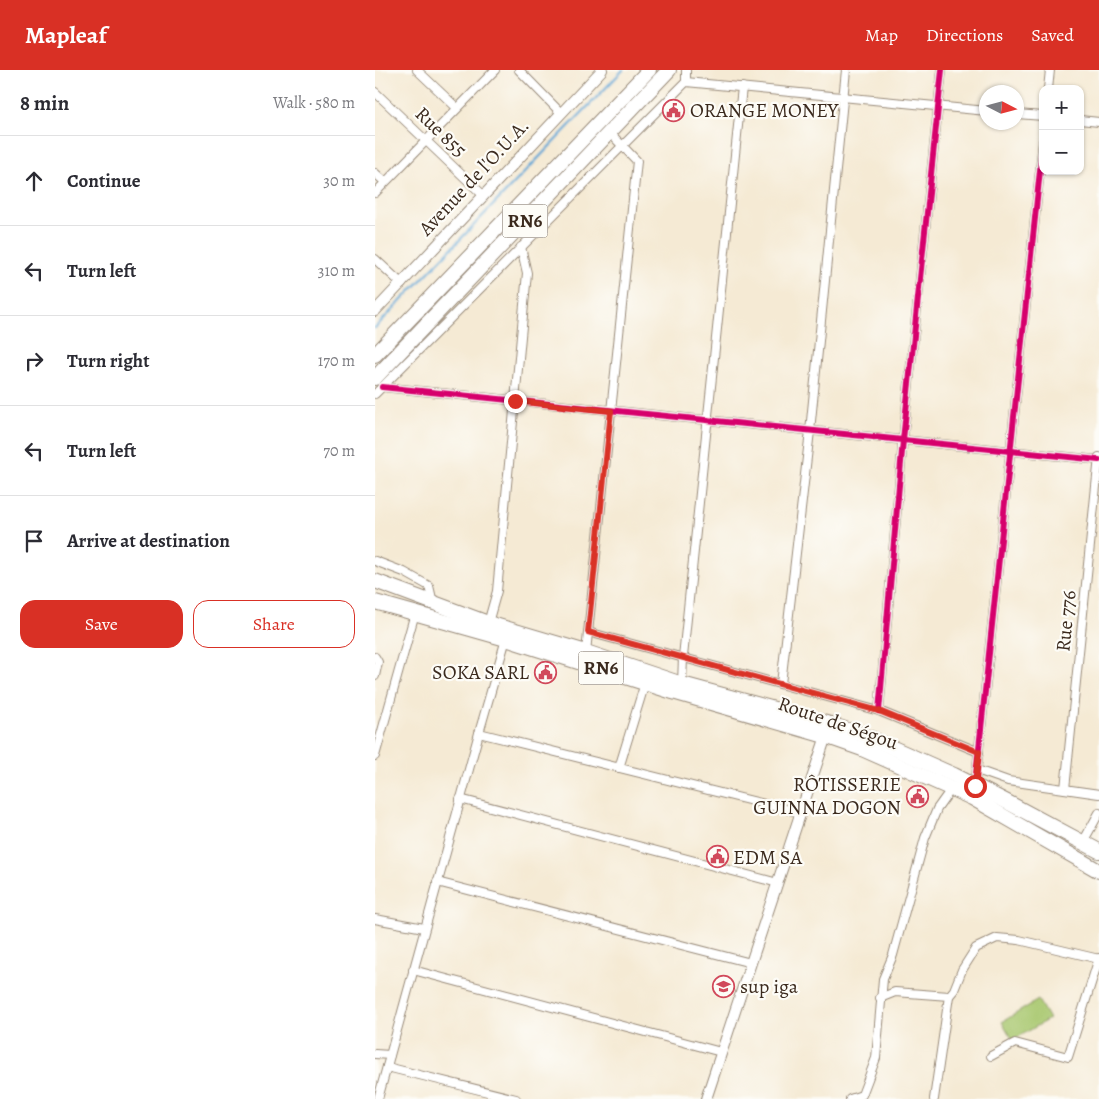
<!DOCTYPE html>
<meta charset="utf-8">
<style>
:root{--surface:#fff;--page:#f2f2f3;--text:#2b2b33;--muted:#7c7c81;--line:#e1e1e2;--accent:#d93025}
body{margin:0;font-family:Alegreya,serif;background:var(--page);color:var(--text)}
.controls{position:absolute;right:15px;top:15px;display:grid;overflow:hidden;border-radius:10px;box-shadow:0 1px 4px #0004}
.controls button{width:45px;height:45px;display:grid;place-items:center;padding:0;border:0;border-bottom:1px solid var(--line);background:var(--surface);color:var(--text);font:25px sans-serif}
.compass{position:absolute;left:604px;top:15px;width:45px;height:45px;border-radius:50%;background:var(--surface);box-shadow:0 1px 4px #0004;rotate:96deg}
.stop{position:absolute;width:15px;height:15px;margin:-11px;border:4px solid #d93025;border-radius:50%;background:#fff}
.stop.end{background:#d93025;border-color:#fff;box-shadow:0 1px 5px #0008}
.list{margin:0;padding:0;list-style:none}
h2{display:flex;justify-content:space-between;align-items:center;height:65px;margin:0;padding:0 20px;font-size:21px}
h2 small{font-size:16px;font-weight:400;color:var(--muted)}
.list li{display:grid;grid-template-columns:32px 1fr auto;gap:15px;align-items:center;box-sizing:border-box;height:90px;padding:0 20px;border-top:1px solid var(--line)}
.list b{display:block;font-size:19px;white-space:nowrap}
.list em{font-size:16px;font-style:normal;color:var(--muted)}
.actions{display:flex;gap:10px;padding:15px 20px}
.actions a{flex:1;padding:11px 0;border:1px solid var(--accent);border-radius:15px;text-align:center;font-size:18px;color:var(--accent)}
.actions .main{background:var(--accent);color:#fff}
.icon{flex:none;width:28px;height:28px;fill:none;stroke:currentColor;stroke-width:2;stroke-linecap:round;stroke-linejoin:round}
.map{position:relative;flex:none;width:724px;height:1029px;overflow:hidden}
header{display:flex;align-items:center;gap:30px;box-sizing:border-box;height:70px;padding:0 25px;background:var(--accent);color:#fff}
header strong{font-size:24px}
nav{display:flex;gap:28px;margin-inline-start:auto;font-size:18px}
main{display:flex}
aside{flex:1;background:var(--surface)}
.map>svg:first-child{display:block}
.garden{fill:#a9c86f;stroke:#727946}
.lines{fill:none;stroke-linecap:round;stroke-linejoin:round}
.stream{stroke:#5fa6d5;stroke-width:2.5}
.minor-casing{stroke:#988a79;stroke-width:10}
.tertiary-casing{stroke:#988a79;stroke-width:12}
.trunk-casing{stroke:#988a79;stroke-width:16}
.minor{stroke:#fff;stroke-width:8}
.tertiary{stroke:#fff;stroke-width:10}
.trunk{stroke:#fff;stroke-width:14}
.cycleway-casing{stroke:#fdfcf7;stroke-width:9}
.cycleway{stroke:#d6006c;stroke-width:6}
.route{stroke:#d93025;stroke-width:6}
.labels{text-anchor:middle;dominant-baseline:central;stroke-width:4.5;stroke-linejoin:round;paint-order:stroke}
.shield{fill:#fdfcf7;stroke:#75695f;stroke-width:1}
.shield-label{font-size:19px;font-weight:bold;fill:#3b2a1e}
.poi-label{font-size:20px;fill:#3b2a1e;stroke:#fdfcf7;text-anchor:start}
.street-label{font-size:20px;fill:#3b2a1e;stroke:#fdfcf7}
</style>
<header>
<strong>Mapleaf</strong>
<nav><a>Map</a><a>Directions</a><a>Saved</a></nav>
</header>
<main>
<aside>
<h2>8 min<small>Walk · 580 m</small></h2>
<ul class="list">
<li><svg class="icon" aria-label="ahead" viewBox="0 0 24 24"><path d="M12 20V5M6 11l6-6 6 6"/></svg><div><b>Continue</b></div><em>30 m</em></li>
<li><svg class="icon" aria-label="left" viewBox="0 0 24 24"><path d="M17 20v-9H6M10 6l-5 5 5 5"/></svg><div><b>Turn left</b></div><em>310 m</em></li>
<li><svg class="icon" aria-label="right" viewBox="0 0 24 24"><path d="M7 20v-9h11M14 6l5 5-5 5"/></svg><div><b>Turn right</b></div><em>170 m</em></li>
<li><svg class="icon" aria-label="left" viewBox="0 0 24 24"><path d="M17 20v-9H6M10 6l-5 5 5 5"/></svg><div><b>Turn left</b></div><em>70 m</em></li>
<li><svg class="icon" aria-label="arrive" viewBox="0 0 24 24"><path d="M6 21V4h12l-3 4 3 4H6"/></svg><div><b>Arrive at destination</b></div></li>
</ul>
<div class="actions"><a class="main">Save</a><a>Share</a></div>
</aside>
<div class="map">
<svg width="724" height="1029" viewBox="0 0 724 1029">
<rect width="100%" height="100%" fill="#fdfcf7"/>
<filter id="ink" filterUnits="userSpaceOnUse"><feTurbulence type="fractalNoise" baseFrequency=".02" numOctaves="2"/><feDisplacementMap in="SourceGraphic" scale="10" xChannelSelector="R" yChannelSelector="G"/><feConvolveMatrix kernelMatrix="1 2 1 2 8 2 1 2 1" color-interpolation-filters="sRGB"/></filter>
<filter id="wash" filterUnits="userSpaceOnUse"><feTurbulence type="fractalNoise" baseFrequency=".0096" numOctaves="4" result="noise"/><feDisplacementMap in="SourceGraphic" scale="20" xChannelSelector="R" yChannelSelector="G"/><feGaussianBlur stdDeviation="1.12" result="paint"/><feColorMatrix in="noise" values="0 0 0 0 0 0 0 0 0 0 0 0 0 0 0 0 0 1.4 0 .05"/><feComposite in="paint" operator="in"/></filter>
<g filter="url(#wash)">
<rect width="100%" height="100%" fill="#f5ead4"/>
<!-- garden -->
<polygon class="garden" points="663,930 674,949 638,970 627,952"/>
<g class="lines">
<!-- stream -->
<polyline class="stream" points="0,258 248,0"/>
</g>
</g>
<g filter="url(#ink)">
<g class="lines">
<defs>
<g id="minor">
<polyline points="42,0 82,38"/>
<polyline points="144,0 186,43"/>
<polyline points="311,12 612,41"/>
<polyline points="311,12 311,0"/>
<polyline points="673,19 675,0"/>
<polyline points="0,22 109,126"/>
<polyline points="642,44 668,46"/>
<polyline points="705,50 724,52"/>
<polyline points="0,103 10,112"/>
<polyline points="0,123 120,0"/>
<polyline points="0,189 27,214"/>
<polyline points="7,317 724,390"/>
<polyline points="0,324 311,12"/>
<polyline points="0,491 29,502 54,516 58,533"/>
<polyline points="113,553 122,521 152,203 146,177"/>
<polyline points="213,562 504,641 604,682"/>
<polyline points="211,582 262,91 234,62"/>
<polyline points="0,587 3,592 0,606"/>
<polyline points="307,614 308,587 367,17"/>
<polyline points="406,614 435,361 471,0"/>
<polyline points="504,641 528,370 567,0"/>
<polyline points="104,663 426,743"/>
<polyline points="0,686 40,543"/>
<polyline points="244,698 270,613"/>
<polyline points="602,700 633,711 724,724"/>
<polyline points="600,716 668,72"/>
<polyline points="690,719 724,387"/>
<polyline points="85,729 403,813"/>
<polyline points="708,772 724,743"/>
<polyline points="62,812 376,893"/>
<polyline points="0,849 49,858"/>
<polyline points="38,900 346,982"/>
<polyline points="505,928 520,922 574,926 579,920 587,900 601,878 622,868 644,870 724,889"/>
<polyline points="0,984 15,985"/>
<polyline points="616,986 640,973 693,987 724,888"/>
<polyline points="12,997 141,1029"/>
<polyline points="3,1029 104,663 131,569"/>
<polyline points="475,1029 487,1025 501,988 508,909 518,885 550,768 562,739 577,718"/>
<polyline points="559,1029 574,926"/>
</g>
<g id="tertiary">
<polyline points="0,241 227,0"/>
<polyline points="331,1029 453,660"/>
</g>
<g id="trunk">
<polyline points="0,285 274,0"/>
<polyline points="0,308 294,0"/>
<polyline points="0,511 113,553 211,582 307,614 455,654 491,666 579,705 634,733 724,781"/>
<polyline points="0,532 131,569 298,622 450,666 487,679 597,728 724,801"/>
</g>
</defs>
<!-- minor casing -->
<use href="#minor" class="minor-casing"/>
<!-- tertiary casing -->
<use href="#tertiary" class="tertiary-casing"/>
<!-- trunk casing -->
<use href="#trunk" class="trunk-casing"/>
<!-- minor -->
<use href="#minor" class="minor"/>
<!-- tertiary -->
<use href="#tertiary" class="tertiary"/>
<!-- trunk -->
<use href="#trunk" class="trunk"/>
<defs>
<g id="cycleway">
<polyline points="7,317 724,390"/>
<polyline points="504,641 528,370 567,0"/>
<polyline points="600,716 668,72"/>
</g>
</defs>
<!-- cycleway casing -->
<use href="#cycleway" class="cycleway-casing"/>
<!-- cycleway -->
<use href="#cycleway" class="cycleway"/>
</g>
</g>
<g class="lines" filter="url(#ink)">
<!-- route -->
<polyline class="route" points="140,331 236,341 213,562 504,641 604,682 600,716"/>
</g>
<!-- icons -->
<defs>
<symbol id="civic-ring" viewBox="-11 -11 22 22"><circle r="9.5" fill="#fdfcf7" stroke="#d1495b" stroke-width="1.5"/><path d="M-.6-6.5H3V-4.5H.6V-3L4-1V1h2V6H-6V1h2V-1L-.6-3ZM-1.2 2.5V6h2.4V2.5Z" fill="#d1495b"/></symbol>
<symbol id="university-ring" viewBox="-11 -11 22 22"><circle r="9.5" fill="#fdfcf7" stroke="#d1495b" stroke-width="1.5"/><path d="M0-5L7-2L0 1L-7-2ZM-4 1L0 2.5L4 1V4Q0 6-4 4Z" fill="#d1495b"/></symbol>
</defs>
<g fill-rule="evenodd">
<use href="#civic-ring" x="286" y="28" width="25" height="25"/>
<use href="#civic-ring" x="158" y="590" width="25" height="25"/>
<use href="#civic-ring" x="530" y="714" width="25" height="25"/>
<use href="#civic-ring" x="330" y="774" width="25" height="25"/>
<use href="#university-ring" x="336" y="904" width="25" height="25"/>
</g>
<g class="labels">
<!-- shield labels -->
<g class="shield">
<rect x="127.5" y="134.5" width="45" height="33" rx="4"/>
<rect x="203.5" y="581.5" width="45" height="33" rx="4"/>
</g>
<g class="shield-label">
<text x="150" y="151">RN6</text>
<text x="226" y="598">RN6</text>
</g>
<!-- poi labels -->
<g class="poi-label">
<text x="315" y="40">ORANGE MONEY</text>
<text x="154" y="602" text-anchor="end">SOKA SARL</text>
<text x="526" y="714" text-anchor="end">RÔTISSERIE<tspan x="526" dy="23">GUINNA DOGON</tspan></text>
<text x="358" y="787">EDM SA</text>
<text x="365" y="916">sup iga</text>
</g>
<!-- street labels -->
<g class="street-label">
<text transform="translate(66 62) rotate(44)">Rue 855</text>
<text transform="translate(99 107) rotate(-47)">Avenue de l'O.U.A.</text>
<text transform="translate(691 551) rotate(-84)">Rue 776</text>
<text transform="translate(463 653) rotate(19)">Route de Ségou</text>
</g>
</g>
</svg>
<div class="controls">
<button>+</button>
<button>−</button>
</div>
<svg class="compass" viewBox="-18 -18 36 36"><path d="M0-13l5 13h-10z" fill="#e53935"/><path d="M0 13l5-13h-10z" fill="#7c7c81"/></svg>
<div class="stop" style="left:600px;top:716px"></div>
<div class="stop end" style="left:140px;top:331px"></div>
</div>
</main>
